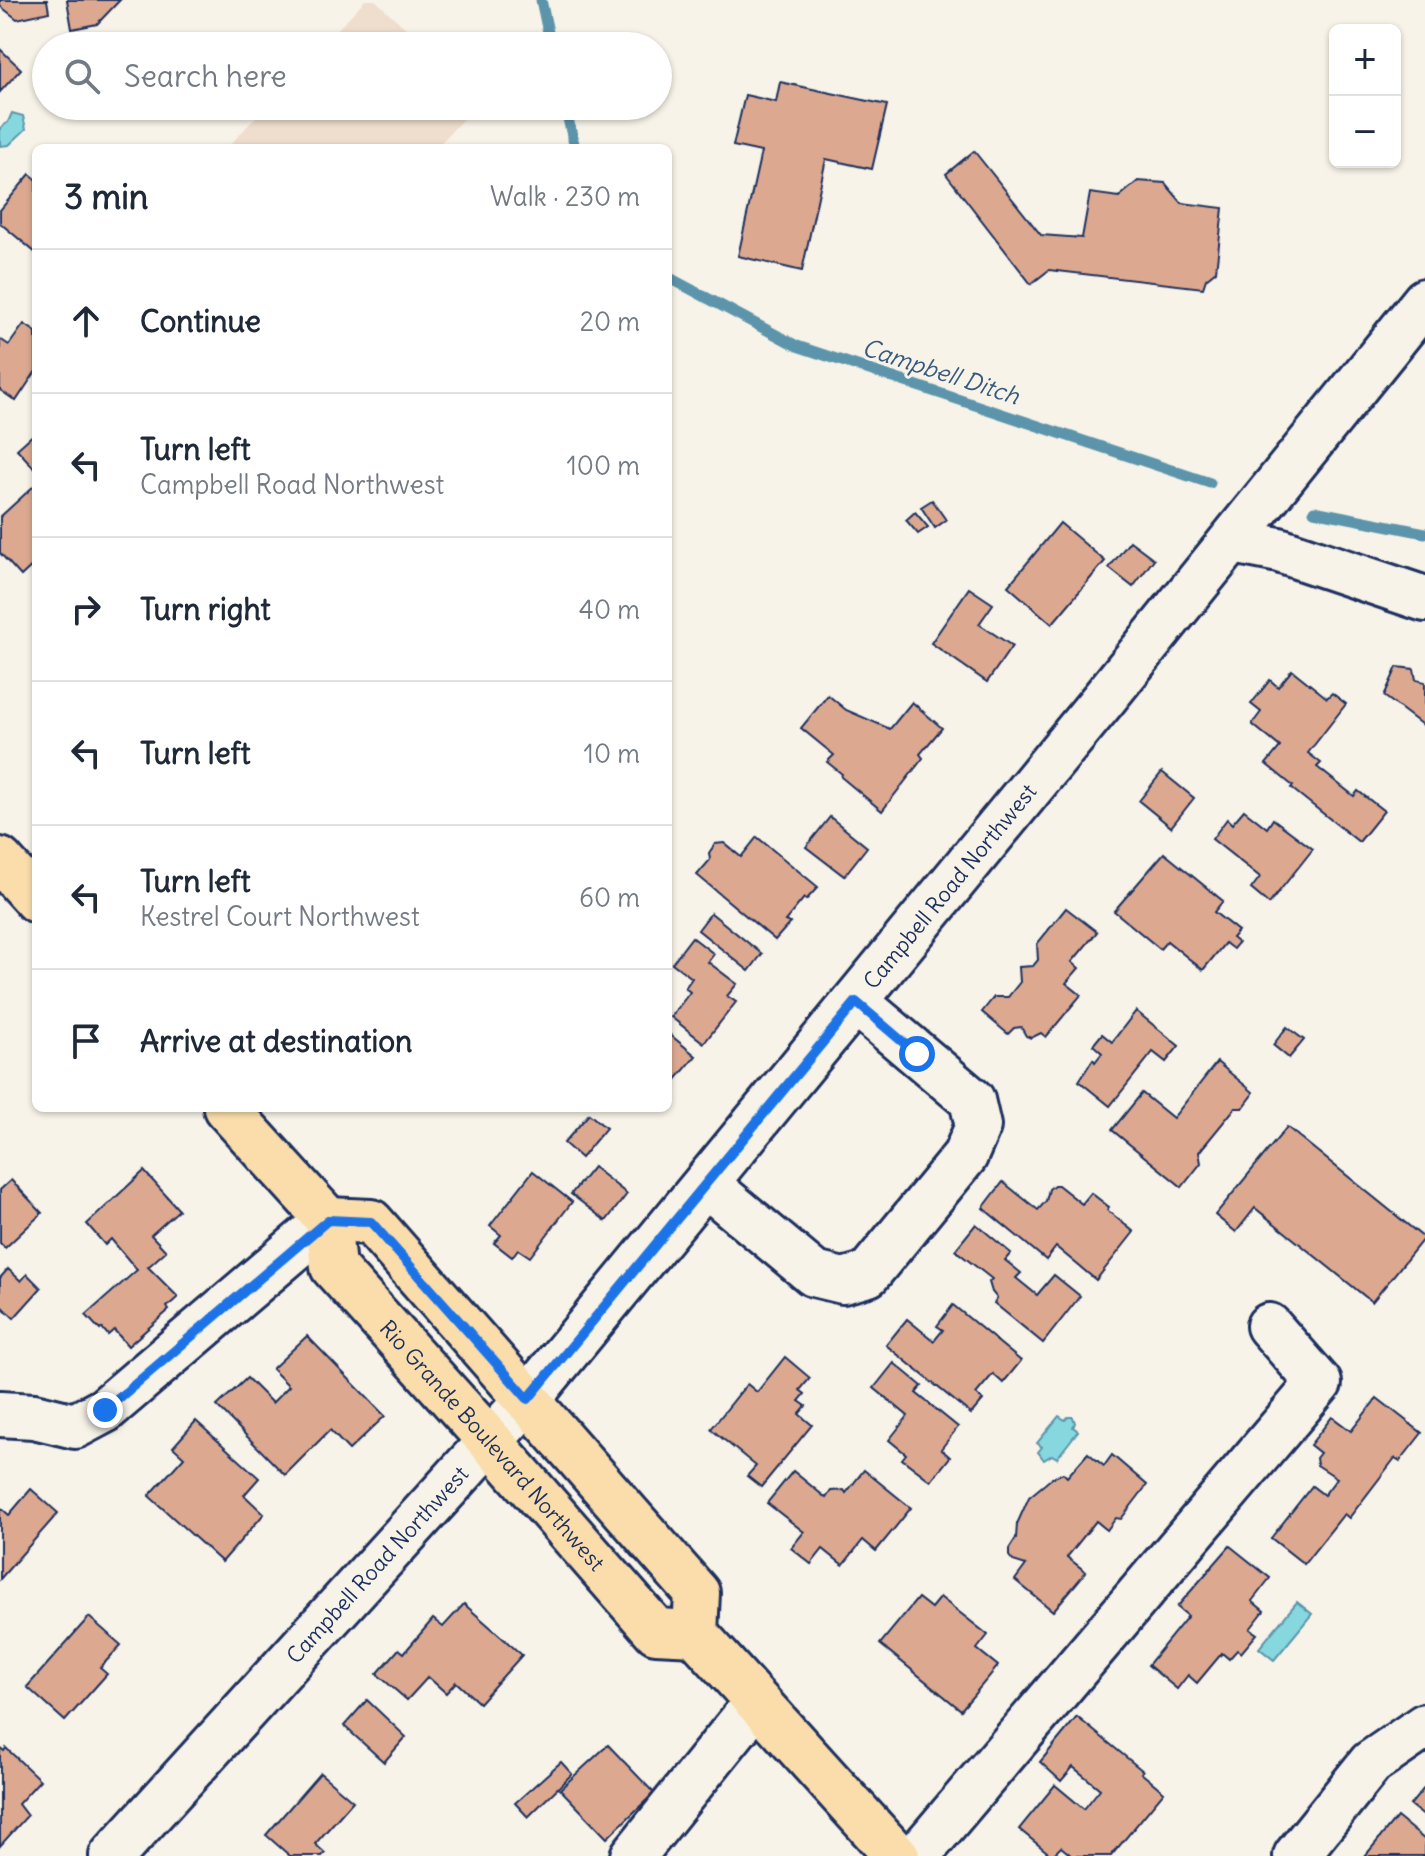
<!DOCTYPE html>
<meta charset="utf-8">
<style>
:root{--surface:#fff;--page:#f6f6f7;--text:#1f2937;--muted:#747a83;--line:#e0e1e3}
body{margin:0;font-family:Delius,sans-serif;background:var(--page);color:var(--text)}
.controls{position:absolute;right:24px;top:24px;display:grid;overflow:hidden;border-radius:12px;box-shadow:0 2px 6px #0004}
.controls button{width:72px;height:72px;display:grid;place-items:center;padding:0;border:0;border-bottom:2px solid var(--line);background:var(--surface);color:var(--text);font:40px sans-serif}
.stop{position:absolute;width:24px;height:24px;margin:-18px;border:6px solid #1a73e8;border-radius:50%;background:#fff}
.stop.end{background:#1a73e8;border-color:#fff;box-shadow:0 2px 8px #0008}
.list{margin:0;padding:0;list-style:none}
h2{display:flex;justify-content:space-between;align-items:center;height:104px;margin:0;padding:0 32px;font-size:34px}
h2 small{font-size:26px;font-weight:400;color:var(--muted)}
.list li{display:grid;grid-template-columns:52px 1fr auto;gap:24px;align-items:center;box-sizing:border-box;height:144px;padding:0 32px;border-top:2px solid var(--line)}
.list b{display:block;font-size:30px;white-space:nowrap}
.list p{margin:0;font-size:26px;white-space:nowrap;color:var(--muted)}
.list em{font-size:26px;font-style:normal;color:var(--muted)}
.icon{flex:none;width:44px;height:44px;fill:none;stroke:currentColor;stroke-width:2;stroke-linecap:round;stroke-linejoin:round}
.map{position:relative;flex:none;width:1425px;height:1856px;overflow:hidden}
.search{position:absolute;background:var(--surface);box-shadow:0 2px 6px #0004;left:32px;top:32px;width:640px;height:88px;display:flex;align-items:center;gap:20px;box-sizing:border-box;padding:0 28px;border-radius:44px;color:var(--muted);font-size:30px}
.panel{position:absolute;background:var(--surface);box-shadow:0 2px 6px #0004;left:32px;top:144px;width:640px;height:968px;border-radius:12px}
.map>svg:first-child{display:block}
.built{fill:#efddce}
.water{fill:#86d8de;stroke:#5b94ab;stroke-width:2}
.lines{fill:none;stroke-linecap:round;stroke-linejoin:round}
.stream{stroke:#5b94ab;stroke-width:11}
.building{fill:#dca990;stroke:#1b2f5e;stroke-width:2}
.minor-casing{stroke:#1b2f5e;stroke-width:50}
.major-casing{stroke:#1b2f5e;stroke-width:50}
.minor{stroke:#f7f3e8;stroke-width:44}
.major{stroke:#faddab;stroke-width:44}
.route{stroke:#1a73e8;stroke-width:10}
.labels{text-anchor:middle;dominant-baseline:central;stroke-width:6;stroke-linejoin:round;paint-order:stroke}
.street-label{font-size:22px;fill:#1b2f5e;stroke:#f7f3e8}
.water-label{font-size:24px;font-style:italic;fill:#36597e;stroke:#f7f3e8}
</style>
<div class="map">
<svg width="1425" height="1856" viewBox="0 0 1425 1856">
<rect width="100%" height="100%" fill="#f7f3e8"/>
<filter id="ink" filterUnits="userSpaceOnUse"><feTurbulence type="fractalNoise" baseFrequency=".0125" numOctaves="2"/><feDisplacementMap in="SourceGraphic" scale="16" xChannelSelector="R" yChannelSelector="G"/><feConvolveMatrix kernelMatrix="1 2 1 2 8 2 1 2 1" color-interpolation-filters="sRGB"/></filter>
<g filter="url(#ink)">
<!-- built -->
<g class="built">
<polygon points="365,0 375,0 425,46 322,46"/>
<polygon points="266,106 475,106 436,148 227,148"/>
</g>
<!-- water -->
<g class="water">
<polygon points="12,113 23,116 26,129 9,145 0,146 0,128 8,122"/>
<polygon points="1059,1416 1065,1420 1068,1417 1073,1417 1075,1423 1073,1427 1078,1431 1057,1458 1052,1455 1044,1460 1038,1452 1042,1447 1037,1443"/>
<polygon points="1297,1602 1312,1614 1274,1660 1259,1648"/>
</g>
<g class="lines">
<!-- stream -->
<g class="stream">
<polyline points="541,0 551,46"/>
<polyline points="565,106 575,148"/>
<polyline points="668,277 797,346 1210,483"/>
<polyline points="1314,511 1425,533"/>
</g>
</g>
<!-- building -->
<g class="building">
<polygon points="0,0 47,0 49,12 17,19 0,6"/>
<polygon points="67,0 120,0 97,24 72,29"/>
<polygon points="0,49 21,69 0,92"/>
<polygon points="780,82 887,105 872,169 826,159 802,271 738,256 761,152 733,146 745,95 776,102"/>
<polygon points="974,151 1041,235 1082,238 1090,193 1119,197 1138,181 1165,183 1182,203 1223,208 1216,271 1206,279 1203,288 1049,270 1031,284 946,174"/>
<polygon points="30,174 36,179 36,253 0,223 0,210"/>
<polygon points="24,324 36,332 36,371 16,401 0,390 0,339 9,345"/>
<polygon points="36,432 36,470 17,449"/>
<polygon points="36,484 36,562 21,576 0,553 0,517"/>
<polygon points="932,500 946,520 935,528 921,507"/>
<polygon points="915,512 928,527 918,534 906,520"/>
<polygon points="1060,523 1105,561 1052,624 1008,586"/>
<polygon points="1130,541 1154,559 1133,587 1109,568"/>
<polygon points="969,588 993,604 979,624 1012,646 987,682 931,643"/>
<polygon points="1397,667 1414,669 1416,680 1425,682 1425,727 1384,696"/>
<polygon points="1292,670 1327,698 1332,693 1346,704 1308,753 1321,763 1317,767 1354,796 1358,791 1384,811 1359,842 1291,788 1293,786 1266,764 1280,747 1252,724 1261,712 1251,704 1270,680 1278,687"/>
<polygon points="828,695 846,710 890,729 912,702 942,728 920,754 923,758 882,811 841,777 842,774 827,762 834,755 801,728"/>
<polygon points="1162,772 1194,798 1171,827 1139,801"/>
<polygon points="1244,810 1267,828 1273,819 1313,849 1269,904 1251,889 1260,877 1212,839 1227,819 1232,824"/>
<polygon points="830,817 867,847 844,876 806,847"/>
<polygon points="757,837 818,887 806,900 804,898 785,921 790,923 775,940 697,875 710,860 709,853 715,844 724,843 741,857"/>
<polygon points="1164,853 1223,901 1214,912 1238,931 1232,938 1238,943 1233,949 1225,943 1203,970 1167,941 1160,949 1114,911"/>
<polygon points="1066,908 1097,932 1072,962 1079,968 1066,983 1081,995 1046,1037 1041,1033 1031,1038 1026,1036 1021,1027 1014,1028 1008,1034 982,1012 994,997 1008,997 1020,982 1019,967 1033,966 1038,960 1037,944"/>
<polygon points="711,913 762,954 749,971 698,930"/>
<polygon points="692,937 714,954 708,962 737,984 727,996 736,1002 704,1043 671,1017 690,992 685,988 692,978 672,963"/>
<polygon points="1136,1011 1179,1046 1166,1062 1153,1052 1110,1106 1079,1081 1093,1059 1095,1062 1102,1053 1093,1045 1102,1034 1112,1042"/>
<polygon points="1287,1027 1304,1040 1289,1058 1273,1045"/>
<polygon points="668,1033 696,1056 668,1089"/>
<polygon points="1217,1062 1253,1092 1252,1096 1243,1108 1235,1108 1199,1152 1201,1163 1182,1187 1112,1130 1142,1093 1173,1118"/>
<polygon points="589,1114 606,1128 581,1158 564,1143"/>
<polygon points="1287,1127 1424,1238 1372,1302 1255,1208 1236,1232 1215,1215"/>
<polygon points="593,1167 627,1194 606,1221 571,1194"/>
<polygon points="144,1171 179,1210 151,1235 166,1251 148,1267 178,1297 167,1307 169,1310 128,1346 114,1330 108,1335 102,1328 100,1330 86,1315 137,1270 111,1239 105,1245 87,1224"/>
<polygon points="533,1171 572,1202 530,1257 518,1249 512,1257 494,1243 501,1235 490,1226"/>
<polygon points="11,1180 42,1213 5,1248 0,1243 0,1190"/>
<polygon points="1003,1182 1038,1210 1046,1201 1049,1189 1054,1185 1058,1185 1082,1204 1091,1193 1109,1207 1107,1210 1134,1232 1096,1280 1056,1247 1046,1260 983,1208"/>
<polygon points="976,1224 1011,1253 1005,1260 1021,1273 1016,1278 1037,1295 1054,1275 1080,1296 1043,1343 994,1303 997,1298 992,1292 989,1282 992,1279 955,1250"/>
<polygon points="8,1269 21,1281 27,1274 41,1288 14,1318 0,1305 0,1278"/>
<polygon points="953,1305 1021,1361 1003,1383 993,1374 976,1394 983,1400 971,1414 886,1345 907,1319 934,1341 943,1330 937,1326"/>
<polygon points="307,1336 385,1416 349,1450 330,1430 285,1475 217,1406 247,1378 272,1403 289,1386 272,1369"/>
<polygon points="785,1357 810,1378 800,1390 805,1394 799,1401 806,1406 799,1414 812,1425 761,1487 747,1476 756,1466 711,1429 747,1384 757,1392"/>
<polygon points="894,1363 922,1386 916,1393 958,1427 941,1449 950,1457 931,1481 902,1459 906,1454 889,1440 908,1416 874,1388"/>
<polygon points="1377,1398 1422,1433 1400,1461 1395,1458 1349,1518 1344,1514 1304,1564 1271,1538 1312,1486 1324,1495 1337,1478 1317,1465 1316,1458 1320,1453 1310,1445 1332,1417 1351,1431"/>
<polygon points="196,1421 259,1478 244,1495 264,1514 222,1562 149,1496 184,1457 173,1447"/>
<polygon points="1088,1453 1104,1466 1112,1455 1147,1485 1121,1519 1116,1518 1107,1530 1096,1521 1067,1557 1086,1572 1053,1611 1015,1580 1026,1565 1013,1561 1009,1556 1009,1549 1016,1538 1017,1524 1029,1497 1052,1478 1063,1473 1067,1477"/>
<polygon points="864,1470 911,1508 876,1551 863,1540 843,1565 823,1549 811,1564 791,1548 804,1532 767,1503 793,1471 826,1498 831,1491 844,1490 846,1493"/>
<polygon points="31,1489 58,1513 0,1579 0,1507 9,1515"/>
<polygon points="1230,1546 1270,1578 1252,1601 1264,1611 1250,1629 1257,1634 1241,1653 1237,1650 1229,1659 1222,1653 1197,1683 1188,1675 1177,1689 1148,1665 1188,1616 1177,1607"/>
<polygon points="940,1597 988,1635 977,1649 998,1666 961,1710 880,1644 918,1598 931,1608"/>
<polygon points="464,1604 522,1655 479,1703 456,1682 446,1693 428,1677 407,1700 377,1674 399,1649 404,1653 433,1619 443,1627"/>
<polygon points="89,1617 121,1645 100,1668 107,1674 65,1721 27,1687"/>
<polygon points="367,1700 406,1737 384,1762 344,1726"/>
<polygon points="1077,1717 1143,1771 1141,1773 1164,1792 1111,1856 1072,1856 1061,1847 1052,1856 1019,1829 1055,1785 1084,1809 1100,1789 1073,1767 1061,1781 1040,1762"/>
<polygon points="608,1745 654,1793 607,1838 560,1789"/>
<polygon points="0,1748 4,1751 6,1748 40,1780 18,1804 27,1816 0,1846"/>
<polygon points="561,1762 572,1774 528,1817 515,1803"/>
<polygon points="320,1773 353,1801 315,1844 325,1853 322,1856 290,1856 266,1835"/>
<polygon points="1425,1787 1425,1817 1410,1805"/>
<polygon points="1397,1817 1425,1840 1425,1856 1365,1856"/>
</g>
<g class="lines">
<defs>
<g id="minor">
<polyline points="1233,541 1279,550 1425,599"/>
<polyline points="706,1184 814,1274 843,1281 868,1274 965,1156 978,1126 972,1100 856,1002"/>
<polyline points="0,1414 34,1416 75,1426 105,1410 328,1220"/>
<path id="s1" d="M112 1856 528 1399 1102 701 1425 301"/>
<polyline points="633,1856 757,1702"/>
<polyline points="917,1856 1319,1383 1269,1326"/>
<polyline points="1296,1856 1371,1763 1425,1726"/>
</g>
<g id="major">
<polyline points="0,860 36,900"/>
<path id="s2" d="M226 1108 328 1220 333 1267 490 1441 656 1631 695 1633"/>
<polyline points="328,1220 371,1222 697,1593 695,1633 897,1856"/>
</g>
</defs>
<!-- minor casing -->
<use href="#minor" class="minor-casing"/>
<!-- major casing -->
<use href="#major" class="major-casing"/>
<!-- minor -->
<use href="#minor" class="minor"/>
<!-- major -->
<use href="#major" class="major"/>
</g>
</g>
<g class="lines" filter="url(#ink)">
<!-- route -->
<polyline class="route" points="105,1410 328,1220 371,1222 528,1399 856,1002 917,1054"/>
</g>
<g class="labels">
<!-- street labels -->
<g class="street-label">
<text stroke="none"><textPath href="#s1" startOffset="1282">Campbell Road Northwest</textPath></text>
<text stroke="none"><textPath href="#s2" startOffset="438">Rio Grande Boulevard Northwest</textPath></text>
<text stroke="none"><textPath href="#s1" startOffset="394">Campbell Road Northwest</textPath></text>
</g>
<!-- water labels -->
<g class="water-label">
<text transform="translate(941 371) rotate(18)">Campbell Ditch</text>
</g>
</g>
</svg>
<div class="controls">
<button>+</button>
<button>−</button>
</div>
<div class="stop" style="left:917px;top:1054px"></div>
<div class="stop end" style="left:105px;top:1410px"></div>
<div class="search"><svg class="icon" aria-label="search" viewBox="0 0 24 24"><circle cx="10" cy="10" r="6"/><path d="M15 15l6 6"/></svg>Search here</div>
<section class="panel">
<h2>3 min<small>Walk · 230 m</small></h2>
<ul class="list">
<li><svg class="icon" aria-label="ahead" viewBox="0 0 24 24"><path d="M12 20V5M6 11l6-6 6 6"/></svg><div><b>Continue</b></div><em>20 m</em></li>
<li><svg class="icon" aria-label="left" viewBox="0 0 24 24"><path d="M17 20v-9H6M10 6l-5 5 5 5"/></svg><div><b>Turn left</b><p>Campbell Road Northwest</p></div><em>100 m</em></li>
<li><svg class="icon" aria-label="right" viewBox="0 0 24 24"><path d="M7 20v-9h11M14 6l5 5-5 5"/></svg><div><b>Turn right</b></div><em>40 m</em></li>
<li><svg class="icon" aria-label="left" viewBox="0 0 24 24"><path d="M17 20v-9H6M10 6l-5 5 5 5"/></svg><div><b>Turn left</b></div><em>10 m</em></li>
<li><svg class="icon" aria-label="left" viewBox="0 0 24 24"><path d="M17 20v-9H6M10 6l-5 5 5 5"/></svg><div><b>Turn left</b><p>Kestrel Court Northwest</p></div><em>60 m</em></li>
<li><svg class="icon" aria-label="arrive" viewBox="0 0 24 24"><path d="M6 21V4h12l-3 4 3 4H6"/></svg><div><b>Arrive at destination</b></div></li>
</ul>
</section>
</div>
